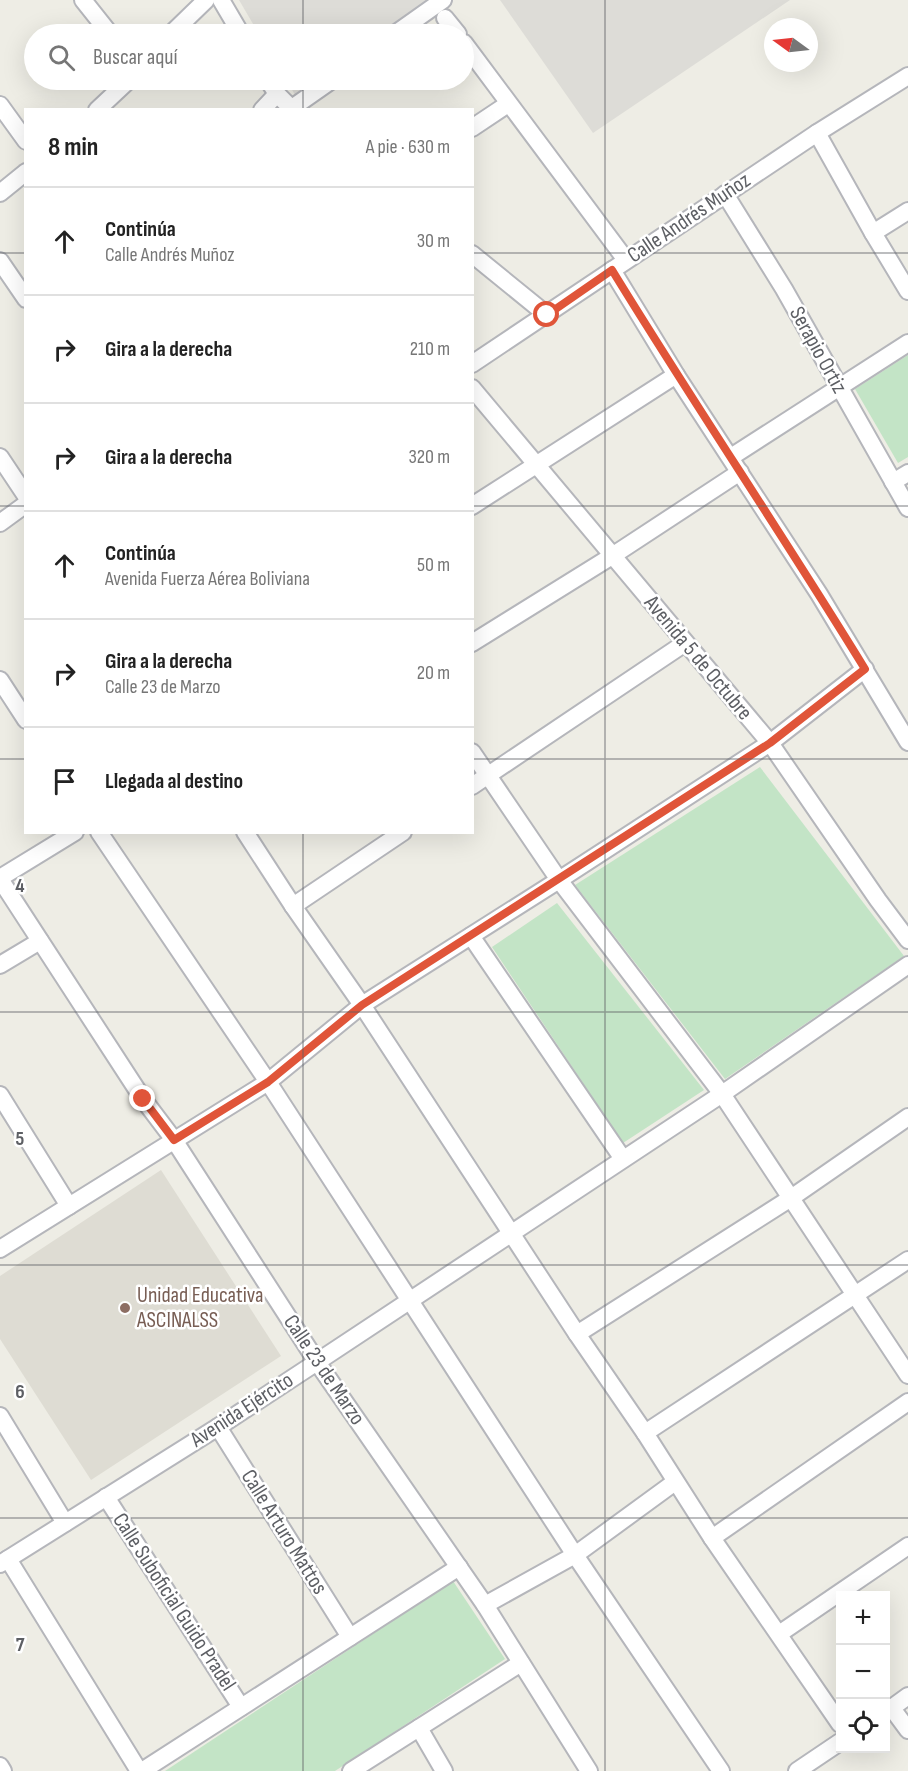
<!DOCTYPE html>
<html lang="es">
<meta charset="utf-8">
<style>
:root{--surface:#fff;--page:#f6f6f6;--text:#222;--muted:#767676;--line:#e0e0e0}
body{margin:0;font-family:"Sofia Sans Condensed",sans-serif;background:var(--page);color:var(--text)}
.controls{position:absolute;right:18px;bottom:18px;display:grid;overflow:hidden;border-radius:0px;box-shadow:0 6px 24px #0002}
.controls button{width:54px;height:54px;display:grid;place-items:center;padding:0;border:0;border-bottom:2px solid var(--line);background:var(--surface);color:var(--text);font:30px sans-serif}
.compass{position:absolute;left:764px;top:18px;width:54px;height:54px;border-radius:50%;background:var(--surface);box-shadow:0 6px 24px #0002;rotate:285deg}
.stop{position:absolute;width:18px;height:18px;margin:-14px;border:4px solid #e05539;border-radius:50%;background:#fff}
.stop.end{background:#e05539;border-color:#fff;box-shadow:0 2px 6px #0008}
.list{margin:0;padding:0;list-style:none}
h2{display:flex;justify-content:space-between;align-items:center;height:78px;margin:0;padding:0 24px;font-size:26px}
h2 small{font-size:20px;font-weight:400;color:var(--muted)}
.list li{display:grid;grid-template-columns:39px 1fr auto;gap:18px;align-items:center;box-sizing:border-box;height:108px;padding:0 24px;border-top:2px solid var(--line)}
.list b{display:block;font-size:22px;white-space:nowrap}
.list p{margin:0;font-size:20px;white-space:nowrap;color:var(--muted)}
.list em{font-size:20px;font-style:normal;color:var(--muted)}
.icon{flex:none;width:33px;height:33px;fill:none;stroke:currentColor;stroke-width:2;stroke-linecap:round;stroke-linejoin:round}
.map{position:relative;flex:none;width:908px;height:1771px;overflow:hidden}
.search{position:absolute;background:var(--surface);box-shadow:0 6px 24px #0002;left:24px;top:24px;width:450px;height:66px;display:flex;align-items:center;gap:15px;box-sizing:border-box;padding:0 21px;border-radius:33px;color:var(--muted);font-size:22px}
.panel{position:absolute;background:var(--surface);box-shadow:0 6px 24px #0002;left:24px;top:108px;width:450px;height:726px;border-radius:0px}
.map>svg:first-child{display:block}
.industrial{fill:#dddcd7}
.education{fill:#dedcd3}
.green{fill:#c3e4c6}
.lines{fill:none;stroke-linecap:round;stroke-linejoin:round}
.minor-casing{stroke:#b5b6bb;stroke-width:20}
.minor{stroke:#fff;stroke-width:16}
.route{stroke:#e05539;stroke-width:8}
.grid{fill:none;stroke:#5d5f64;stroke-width:1.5;stroke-opacity:0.55}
.education-dot{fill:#8d6e63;stroke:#fff;stroke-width:2}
.labels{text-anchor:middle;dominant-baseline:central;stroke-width:5;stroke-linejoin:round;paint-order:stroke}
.street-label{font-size:22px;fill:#5d5f64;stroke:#fff}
.education-label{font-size:22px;fill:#785e54;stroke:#fff;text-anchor:start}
.grid-label{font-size:20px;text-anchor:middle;font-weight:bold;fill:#5d5f64;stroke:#fff;stroke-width:5;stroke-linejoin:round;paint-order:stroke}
</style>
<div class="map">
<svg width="908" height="1771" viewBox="0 0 908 1771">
<rect width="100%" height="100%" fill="#eeede5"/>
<!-- industrial -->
<g class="industrial">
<polygon points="239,0 434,0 386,34 259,34"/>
<polygon points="500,0 790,0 593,133"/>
<polygon points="286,80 324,80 297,98"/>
</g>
<!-- education -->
<polygon class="education" points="161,1170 281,1356 91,1480 0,1339 0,1276"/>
<!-- green -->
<g class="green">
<polygon points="908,355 908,457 898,463 855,389"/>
<polygon points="760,767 904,956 725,1079 575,885"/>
<polygon points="557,903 704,1090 623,1143 492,947"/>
<polygon points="453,1581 505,1659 335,1771 165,1771"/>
</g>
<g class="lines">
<defs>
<g id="minor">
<polyline points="83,0 110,34"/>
<polyline points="221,0 241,34"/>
<polyline points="445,18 458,34"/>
<polyline points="171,34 206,0"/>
<polyline points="395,34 443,0"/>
<polyline points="464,43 626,260"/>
<polyline points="268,80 277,94 293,110"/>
<polyline points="0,105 26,141"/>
<polyline points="292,108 332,80"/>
<polyline points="97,110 129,80"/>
<polyline points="262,110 277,94"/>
<polyline points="472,128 508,104"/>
<polyline points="817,133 873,233 908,291"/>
<polyline points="0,193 26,172"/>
<polyline points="725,194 784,289 908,508"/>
<polyline points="873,233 908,211"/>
<polyline points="472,254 547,315"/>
<polyline points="0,261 26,299"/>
<polyline points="612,270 676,375 819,594 908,742"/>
<polyline points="472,364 817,133 908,76"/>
<polyline points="472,388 770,743 878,900 908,940"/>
<polyline points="0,457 26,496"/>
<polyline points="731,457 908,343"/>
<polyline points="893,482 908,473"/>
<polyline points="472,506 676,375"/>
<polyline points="0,523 26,504"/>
<polyline points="472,643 612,556 740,472"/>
<polyline points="0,680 26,720"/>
<polyline points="472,752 559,880 722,1094 908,1375"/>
<polyline points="472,786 685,643"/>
<polyline points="99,832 268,1082 575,1555 721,1771"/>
<polyline points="245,832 293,906 362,1005 577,1334 645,1433 712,1538 840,1724"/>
<polyline points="0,878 75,832"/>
<polyline points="0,879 143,1099 174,1140 317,1362 485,1605 589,1771"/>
<polyline points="293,906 403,832"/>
<polyline points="471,936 623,1159"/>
<polyline points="0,965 40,941"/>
<polyline points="0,1095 69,1206"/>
<polyline points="0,1249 268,1082 362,1005 559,880 770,743 865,669"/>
<polyline points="577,1334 791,1198 908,1117"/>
<polyline points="0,1416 65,1523"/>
<polyline points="218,1427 350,1637"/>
<polyline points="645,1433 908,1260"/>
<polyline points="106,1497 241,1707"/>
<polyline points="712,1538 908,1402"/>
<polyline points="8,1559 139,1771"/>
<polyline points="0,1564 218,1427 317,1362 722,1094 908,965"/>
<polyline points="485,1605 575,1555 675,1482"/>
<polyline points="779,1634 908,1546"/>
<polyline points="891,1707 908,1730"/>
<polyline points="886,1712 908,1696"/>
<polyline points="419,1728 444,1771"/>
<polyline points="0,1766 3,1771"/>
<polyline points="142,1771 459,1567"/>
<polyline points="351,1771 521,1663"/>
<polyline points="797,1771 840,1742"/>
</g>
</defs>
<!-- minor casing -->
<use href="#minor" class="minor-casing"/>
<!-- minor -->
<use href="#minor" class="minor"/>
</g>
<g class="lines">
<!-- route -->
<path class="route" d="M143 1099 174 1140 268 1082 362 1005 770 743 865 669C783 535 694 404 612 270L547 315"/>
</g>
<!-- grid -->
<path class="grid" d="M303 0V34M605 0V1771M303 80V110M0 253H26M472 253H908M0 506H26M472 506H908M0 759H26M472 759H908M303 832V1771M0 1012H908M0 1265H908M0 1518H908"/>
<!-- markers -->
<circle class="education-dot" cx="125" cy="1308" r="6"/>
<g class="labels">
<!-- street labels -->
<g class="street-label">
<text transform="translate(689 218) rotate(-34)">Calle Andrés Muñoz</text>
<text transform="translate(818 350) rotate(61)">Serapio Ortiz</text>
<text transform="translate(698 658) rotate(50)">Avenida 5 de Octubre</text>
<text transform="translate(324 1370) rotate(56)">Calle 23 de Marzo</text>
<text transform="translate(242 1410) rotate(-33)">Avenida Ejército</text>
<text transform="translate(284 1532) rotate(58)">Calle Arturo Mattos</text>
<text transform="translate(174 1602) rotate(57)">Calle Suboficial Guido Pradel</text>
</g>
<!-- education labels -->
<g class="education-label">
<text x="137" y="1295">Unidad Educativa<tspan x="137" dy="25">ASCINALSS</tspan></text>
</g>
</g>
<g class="grid-label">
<text x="20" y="892">4</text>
<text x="20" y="1145">5</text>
<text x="20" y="1398">6</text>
<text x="20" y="1651">7</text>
</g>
</svg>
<div class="controls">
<button>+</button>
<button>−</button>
<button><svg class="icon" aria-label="locate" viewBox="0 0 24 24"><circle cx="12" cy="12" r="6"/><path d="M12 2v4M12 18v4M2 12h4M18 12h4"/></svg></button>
</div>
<svg class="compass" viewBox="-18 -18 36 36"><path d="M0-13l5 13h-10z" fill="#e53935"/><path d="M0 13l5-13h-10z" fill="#767676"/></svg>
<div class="stop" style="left:547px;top:315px"></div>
<div class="stop end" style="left:143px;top:1099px"></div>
<div class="search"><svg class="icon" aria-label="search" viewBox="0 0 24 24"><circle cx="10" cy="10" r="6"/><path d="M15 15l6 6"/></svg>Buscar aquí</div>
<section class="panel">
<h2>8 min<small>A pie · 630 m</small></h2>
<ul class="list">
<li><svg class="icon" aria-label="ahead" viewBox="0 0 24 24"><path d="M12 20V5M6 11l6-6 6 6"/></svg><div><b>Continúa</b><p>Calle Andrés Muñoz</p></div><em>30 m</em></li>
<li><svg class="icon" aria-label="right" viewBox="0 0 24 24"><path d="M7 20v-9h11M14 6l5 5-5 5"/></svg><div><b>Gira a la derecha</b></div><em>210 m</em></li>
<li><svg class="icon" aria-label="right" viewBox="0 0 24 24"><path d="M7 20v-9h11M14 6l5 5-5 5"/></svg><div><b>Gira a la derecha</b></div><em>320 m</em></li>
<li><svg class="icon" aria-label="ahead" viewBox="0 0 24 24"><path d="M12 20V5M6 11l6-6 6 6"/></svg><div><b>Continúa</b><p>Avenida Fuerza Aérea Boliviana</p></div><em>50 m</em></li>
<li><svg class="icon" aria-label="right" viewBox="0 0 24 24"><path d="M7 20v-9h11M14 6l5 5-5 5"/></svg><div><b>Gira a la derecha</b><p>Calle 23 de Marzo</p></div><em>20 m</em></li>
<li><svg class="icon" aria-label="arrive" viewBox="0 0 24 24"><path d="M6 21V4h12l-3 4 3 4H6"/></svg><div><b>Llegada al destino</b></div></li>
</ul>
</section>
</div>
